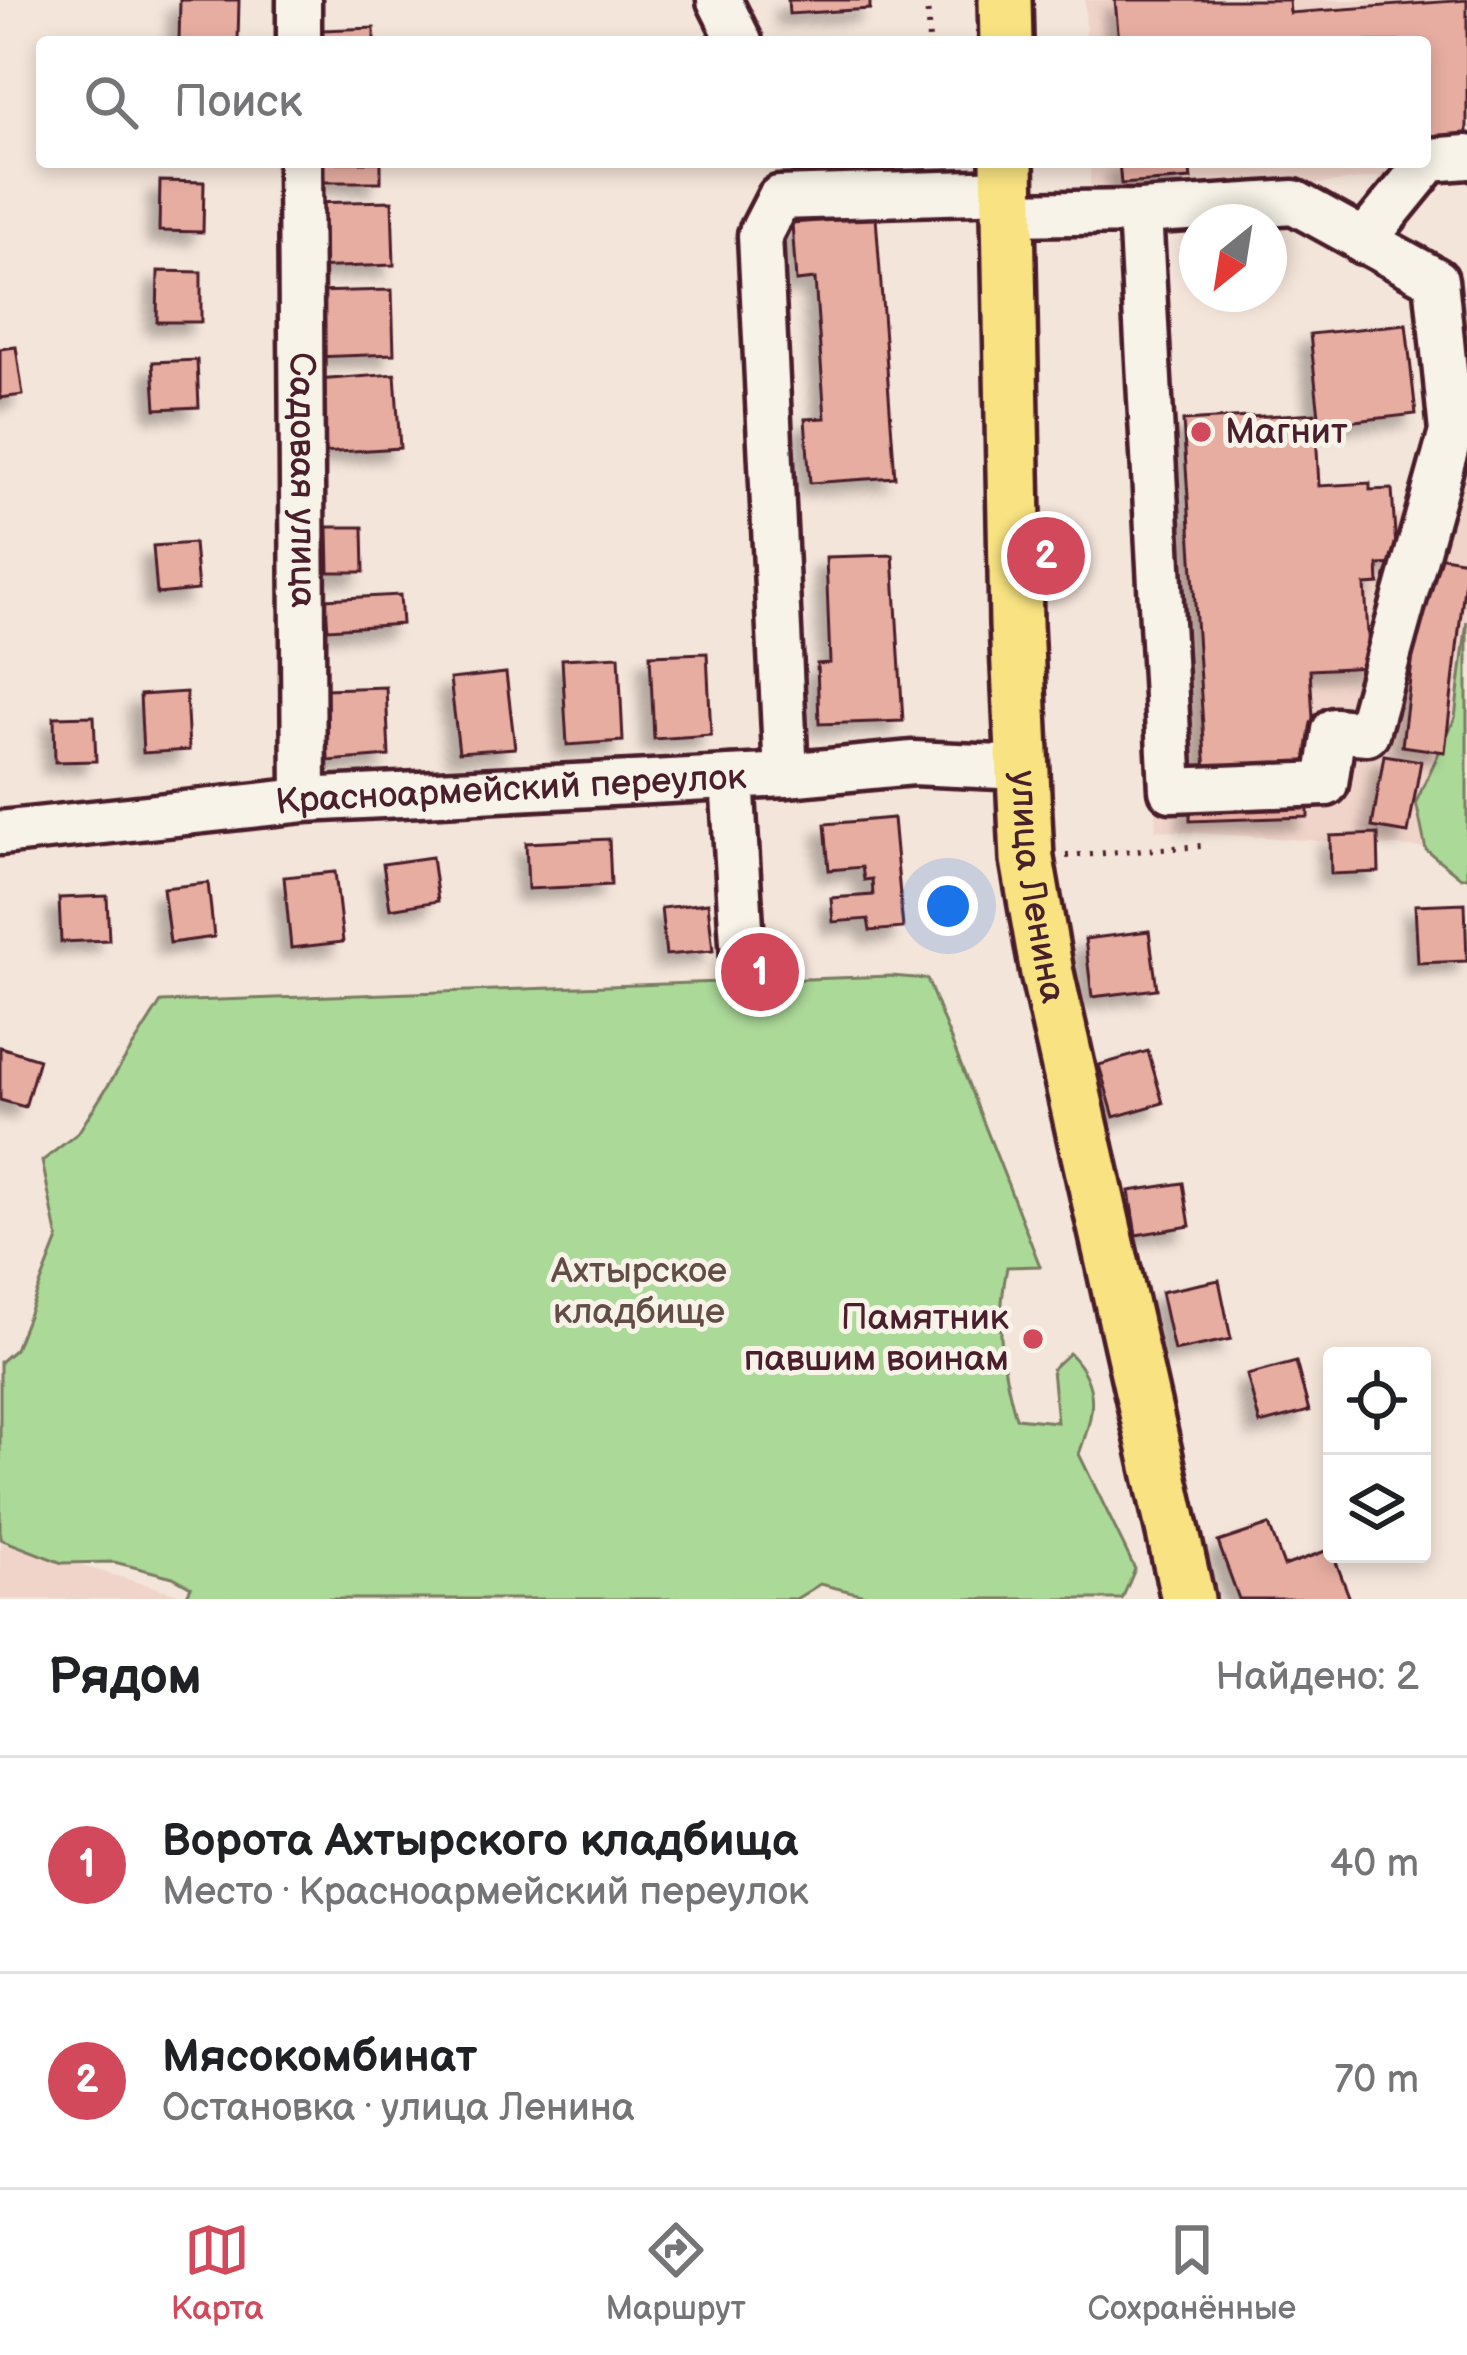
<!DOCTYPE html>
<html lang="ru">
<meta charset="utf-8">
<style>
:root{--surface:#fff;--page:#f6f6f6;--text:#202124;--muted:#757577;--line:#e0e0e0;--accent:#d1495b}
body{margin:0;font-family:"Balsamiq Sans",sans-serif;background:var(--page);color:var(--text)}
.controls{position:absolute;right:36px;bottom:36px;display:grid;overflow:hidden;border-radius:12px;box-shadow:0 6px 18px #0003}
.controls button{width:108px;height:108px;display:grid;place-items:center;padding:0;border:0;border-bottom:3px solid var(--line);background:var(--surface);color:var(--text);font:60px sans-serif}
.compass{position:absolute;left:1179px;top:204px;width:108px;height:108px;border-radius:50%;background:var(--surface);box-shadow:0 6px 18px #0003;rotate:210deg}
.you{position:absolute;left:948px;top:906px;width:42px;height:42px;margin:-30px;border:9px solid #fff;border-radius:50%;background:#1a73e8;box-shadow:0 0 0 18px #1a73e833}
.badge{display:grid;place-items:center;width:78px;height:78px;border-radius:50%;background:var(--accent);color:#fff;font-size:39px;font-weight:700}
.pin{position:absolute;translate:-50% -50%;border:6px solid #fff;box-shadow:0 3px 12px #0006}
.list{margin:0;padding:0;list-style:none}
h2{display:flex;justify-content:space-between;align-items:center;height:156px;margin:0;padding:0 48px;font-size:51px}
h2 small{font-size:39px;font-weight:400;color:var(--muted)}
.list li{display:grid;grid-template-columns:78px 1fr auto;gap:36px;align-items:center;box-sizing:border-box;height:216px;padding:0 48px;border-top:3px solid var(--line)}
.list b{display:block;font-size:45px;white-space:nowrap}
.list p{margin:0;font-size:39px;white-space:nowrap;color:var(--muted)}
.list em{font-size:39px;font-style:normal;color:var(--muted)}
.icon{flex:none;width:66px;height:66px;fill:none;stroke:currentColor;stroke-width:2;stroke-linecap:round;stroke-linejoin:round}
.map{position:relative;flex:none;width:1467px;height:1599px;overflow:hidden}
.search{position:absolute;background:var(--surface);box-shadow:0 6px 18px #0003;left:36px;right:36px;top:36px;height:132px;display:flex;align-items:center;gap:30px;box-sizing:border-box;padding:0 42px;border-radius:12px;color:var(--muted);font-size:45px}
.sheet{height:588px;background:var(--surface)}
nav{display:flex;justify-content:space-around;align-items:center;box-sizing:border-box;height:168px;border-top:3px solid var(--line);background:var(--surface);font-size:33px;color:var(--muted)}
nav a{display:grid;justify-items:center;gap:6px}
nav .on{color:var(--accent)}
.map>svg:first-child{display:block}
.built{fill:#f0d4c9}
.green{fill:#abd998;stroke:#7a7c62;stroke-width:3}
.building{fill:#e7ada1;stroke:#4a1f2b;stroke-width:3;filter:url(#shadow)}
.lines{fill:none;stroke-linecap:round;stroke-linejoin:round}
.minor-casing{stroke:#4a1f2b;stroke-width:51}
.major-casing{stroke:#4a1f2b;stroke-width:60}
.path{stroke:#4a1f2b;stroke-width:6;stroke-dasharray:3 9;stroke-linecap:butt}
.minor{stroke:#f7f3e8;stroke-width:42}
.major{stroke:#f8e281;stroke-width:51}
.poi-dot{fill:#d1495b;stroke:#f7f3e8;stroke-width:4.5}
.labels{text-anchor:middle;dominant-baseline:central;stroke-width:10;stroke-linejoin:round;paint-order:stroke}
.poi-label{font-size:36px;fill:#4a1f2b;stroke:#f7f3e8;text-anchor:start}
.street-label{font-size:36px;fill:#4a1f2b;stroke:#f7f3e8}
.park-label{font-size:36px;fill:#624e46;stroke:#f7f3e8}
</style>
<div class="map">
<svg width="1467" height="1599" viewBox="0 0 1467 1599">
<defs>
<filter id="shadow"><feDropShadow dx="-11" dy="11" stdDeviation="6" flood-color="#0004"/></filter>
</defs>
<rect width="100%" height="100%" fill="#f4e5da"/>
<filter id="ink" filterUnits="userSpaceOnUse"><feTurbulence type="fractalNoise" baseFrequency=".00833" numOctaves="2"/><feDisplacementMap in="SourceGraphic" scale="24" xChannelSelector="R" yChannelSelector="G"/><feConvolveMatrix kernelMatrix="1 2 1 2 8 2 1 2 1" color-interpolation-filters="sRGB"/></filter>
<g filter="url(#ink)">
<!-- built -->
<g class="built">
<polygon points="1085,0 1467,0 1467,167 1133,205 1090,187 1090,162 1425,162 1425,42 1086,42"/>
<polygon points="1467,314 1467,851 1156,830 1140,523 1417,513 1452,315"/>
<polygon points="0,1542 196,1599 0,1599"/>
</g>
<!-- green -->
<g class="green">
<polygon points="1467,621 1467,877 1461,878 1426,850 1416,802 1455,718"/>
<path d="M891 976 927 979 1040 1266 1007 1267C996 1325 1000 1361 1016 1418L1057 1422 1052 1369 1069 1353C1102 1386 1093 1415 1079 1454L1135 1569 1122 1599H881L820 1584 796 1599H185L191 1587 173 1577 114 1562 62 1563 0 1539V1362L15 1349 58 1239 42 1161 78 1133 161 1002Z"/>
</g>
<!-- building -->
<g class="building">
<polygon points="180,0 239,0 238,42 179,42"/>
<polygon points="788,0 870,0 870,9 789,14"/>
<polygon points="1115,0 1289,0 1290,13 1467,0 1467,139 1425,142 1425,42 1119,42"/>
<polygon points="374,28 374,42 297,42 296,31"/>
<rect x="300" y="162" width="81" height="20"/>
<polygon points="797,162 875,162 875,166 798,172"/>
<polygon points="1119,162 1189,162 1191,179 1121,184"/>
<polygon points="160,181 204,182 203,232 159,231"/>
<polygon points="392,201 394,265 310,268 308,203"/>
<polygon points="876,217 895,477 810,483 805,419 825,418 815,279 796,281 792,223"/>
<polygon points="158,271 201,272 201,322 157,322"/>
<polygon points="392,290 394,354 315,357 313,292"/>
<polygon points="1406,324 1416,414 1320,425 1310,334"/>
<polygon points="16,347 23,395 0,398 0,349"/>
<polygon points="197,360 199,407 156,409 153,362"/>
<polygon points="395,374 400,448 322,453 317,380"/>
<polygon points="1315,413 1319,486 1370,483 1370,490 1392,489 1397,564 1378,565 1379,584 1365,585 1370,667 1310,670 1316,765 1206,772 1183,421"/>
<polygon points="328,527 363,527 364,572 329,572"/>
<polygon points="194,543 198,590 157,594 153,546"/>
<polygon points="1425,554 1467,561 1445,752 1402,746"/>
<polygon points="893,555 903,721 819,724 817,664 830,663 826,557"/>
<polygon points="400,595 402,624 328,629 325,599"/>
<polygon points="707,653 711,735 654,739 650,655"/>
<polygon points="619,656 623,741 567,745 562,659"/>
<polygon points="506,673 515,748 459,752 450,679"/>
<polygon points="386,687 389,756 328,761 325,689"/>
<polygon points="186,692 189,750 143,753 140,695"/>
<polygon points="94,716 96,761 55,762 54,717"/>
<polygon points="1384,755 1421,761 1408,833 1372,827"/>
<polygon points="1308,797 1308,817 1190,821 1190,800"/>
<polygon points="893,818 903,928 870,931 868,919 833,922 831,898 873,895 872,879 864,880 862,867 829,870 825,824"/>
<polygon points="1378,834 1379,872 1331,874 1330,836"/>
<polygon points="609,839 611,885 528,889 526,843"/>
<polygon points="432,857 438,901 390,909 383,864"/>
<polygon points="335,872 343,942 291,948 284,877"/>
<polygon points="208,883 214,937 170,943 163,888"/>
<polygon points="107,896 109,940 61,942 59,898"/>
<polygon points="708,903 713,951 666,955 661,908"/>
<polygon points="1465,903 1467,961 1418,963 1415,905"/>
<polygon points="1149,931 1157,989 1092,997 1085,939"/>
<polygon points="0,1047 39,1059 25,1107 0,1100"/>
<polygon points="1148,1051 1163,1103 1114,1117 1099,1065"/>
<polygon points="1183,1183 1190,1226 1136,1235 1129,1191"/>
<polygon points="1219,1280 1231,1339 1174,1351 1161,1292"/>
<polygon points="1296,1362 1309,1411 1260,1424 1247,1375"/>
<polygon points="1269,1525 1284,1566 1331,1549 1350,1599 1239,1599 1218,1542"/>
</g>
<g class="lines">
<defs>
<g id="minor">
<polyline points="299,0 299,42"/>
<polyline points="719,0 740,42"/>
<path id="s1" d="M300 162 304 800"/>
<polyline points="1008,214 1140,212 1294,202 1436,280 1451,432 1367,733 1334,730 1326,784 1171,790 1140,212"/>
<polyline points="1363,242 1430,160 1467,157"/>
<polyline points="786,775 760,235 779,198 1008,191"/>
<polyline points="732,778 743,959"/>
<path id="s2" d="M0 833 304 800 786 775 913 763 1022 768"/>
</g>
<g id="major">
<polyline points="1005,0 1006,42"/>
<path id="s3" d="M1007 162 1016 624 1027 859 1047 973 1188 1599"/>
</g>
</defs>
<!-- minor casing -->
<use href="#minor" class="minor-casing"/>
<!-- major casing -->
<use href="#major" class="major-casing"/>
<!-- path -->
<g class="path">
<polyline points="927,0 929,42"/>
<polyline points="1066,856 1201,846"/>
</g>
<!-- minor -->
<use href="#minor" class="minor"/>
<!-- major -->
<use href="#major" class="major"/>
</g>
</g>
<!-- markers -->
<g class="poi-dot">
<circle cx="1201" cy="432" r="12"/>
<circle cx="1033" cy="1339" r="12"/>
</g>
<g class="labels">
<!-- poi labels -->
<g class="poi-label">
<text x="1225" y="432">Магнит</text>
<text x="1009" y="1318" text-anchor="end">Памятник<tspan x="1009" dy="41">павшим воинам</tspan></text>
</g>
<!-- street labels -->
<g class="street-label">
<text stroke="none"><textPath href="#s1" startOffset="318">Садовая улица</textPath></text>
<text stroke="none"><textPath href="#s2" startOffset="513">Красноармейский переулок</textPath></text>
<text stroke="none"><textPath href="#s3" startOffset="726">улица Ленина</textPath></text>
</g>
<!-- park labels -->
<g class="park-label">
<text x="639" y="1271">Ахтырское<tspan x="639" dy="41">кладбище</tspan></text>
</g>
</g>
</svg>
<div class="controls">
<button><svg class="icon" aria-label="locate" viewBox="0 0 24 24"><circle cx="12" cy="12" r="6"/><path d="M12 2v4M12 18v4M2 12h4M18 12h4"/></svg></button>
<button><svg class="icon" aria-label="layers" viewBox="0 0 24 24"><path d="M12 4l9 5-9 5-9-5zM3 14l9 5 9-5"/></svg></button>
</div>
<svg class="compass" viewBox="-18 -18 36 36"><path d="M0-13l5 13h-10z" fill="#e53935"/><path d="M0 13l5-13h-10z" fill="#757577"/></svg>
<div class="you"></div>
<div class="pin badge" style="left:760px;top:972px">1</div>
<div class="pin badge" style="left:1046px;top:556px">2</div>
<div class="search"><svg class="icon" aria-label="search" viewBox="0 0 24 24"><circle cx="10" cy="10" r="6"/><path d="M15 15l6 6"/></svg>Поиск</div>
</div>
<section class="sheet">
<h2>Рядом<small>Найдено: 2</small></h2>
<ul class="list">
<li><span class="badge">1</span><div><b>Ворота Ахтырского кладбища</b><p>Место · Красноармейский переулок</p></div><em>40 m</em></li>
<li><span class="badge">2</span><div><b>Мясокомбинат</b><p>Остановка · улица Ленина</p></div><em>70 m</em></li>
</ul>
</section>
<nav>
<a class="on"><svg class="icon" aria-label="map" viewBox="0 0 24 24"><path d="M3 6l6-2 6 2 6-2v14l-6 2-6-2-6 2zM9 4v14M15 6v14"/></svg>Карта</a>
<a><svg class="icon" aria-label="directions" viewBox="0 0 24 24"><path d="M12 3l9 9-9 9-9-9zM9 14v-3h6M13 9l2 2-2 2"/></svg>Маршрут</a>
<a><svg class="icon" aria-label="saved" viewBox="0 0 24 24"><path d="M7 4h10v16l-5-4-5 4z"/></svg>Сохранённые</a>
</nav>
